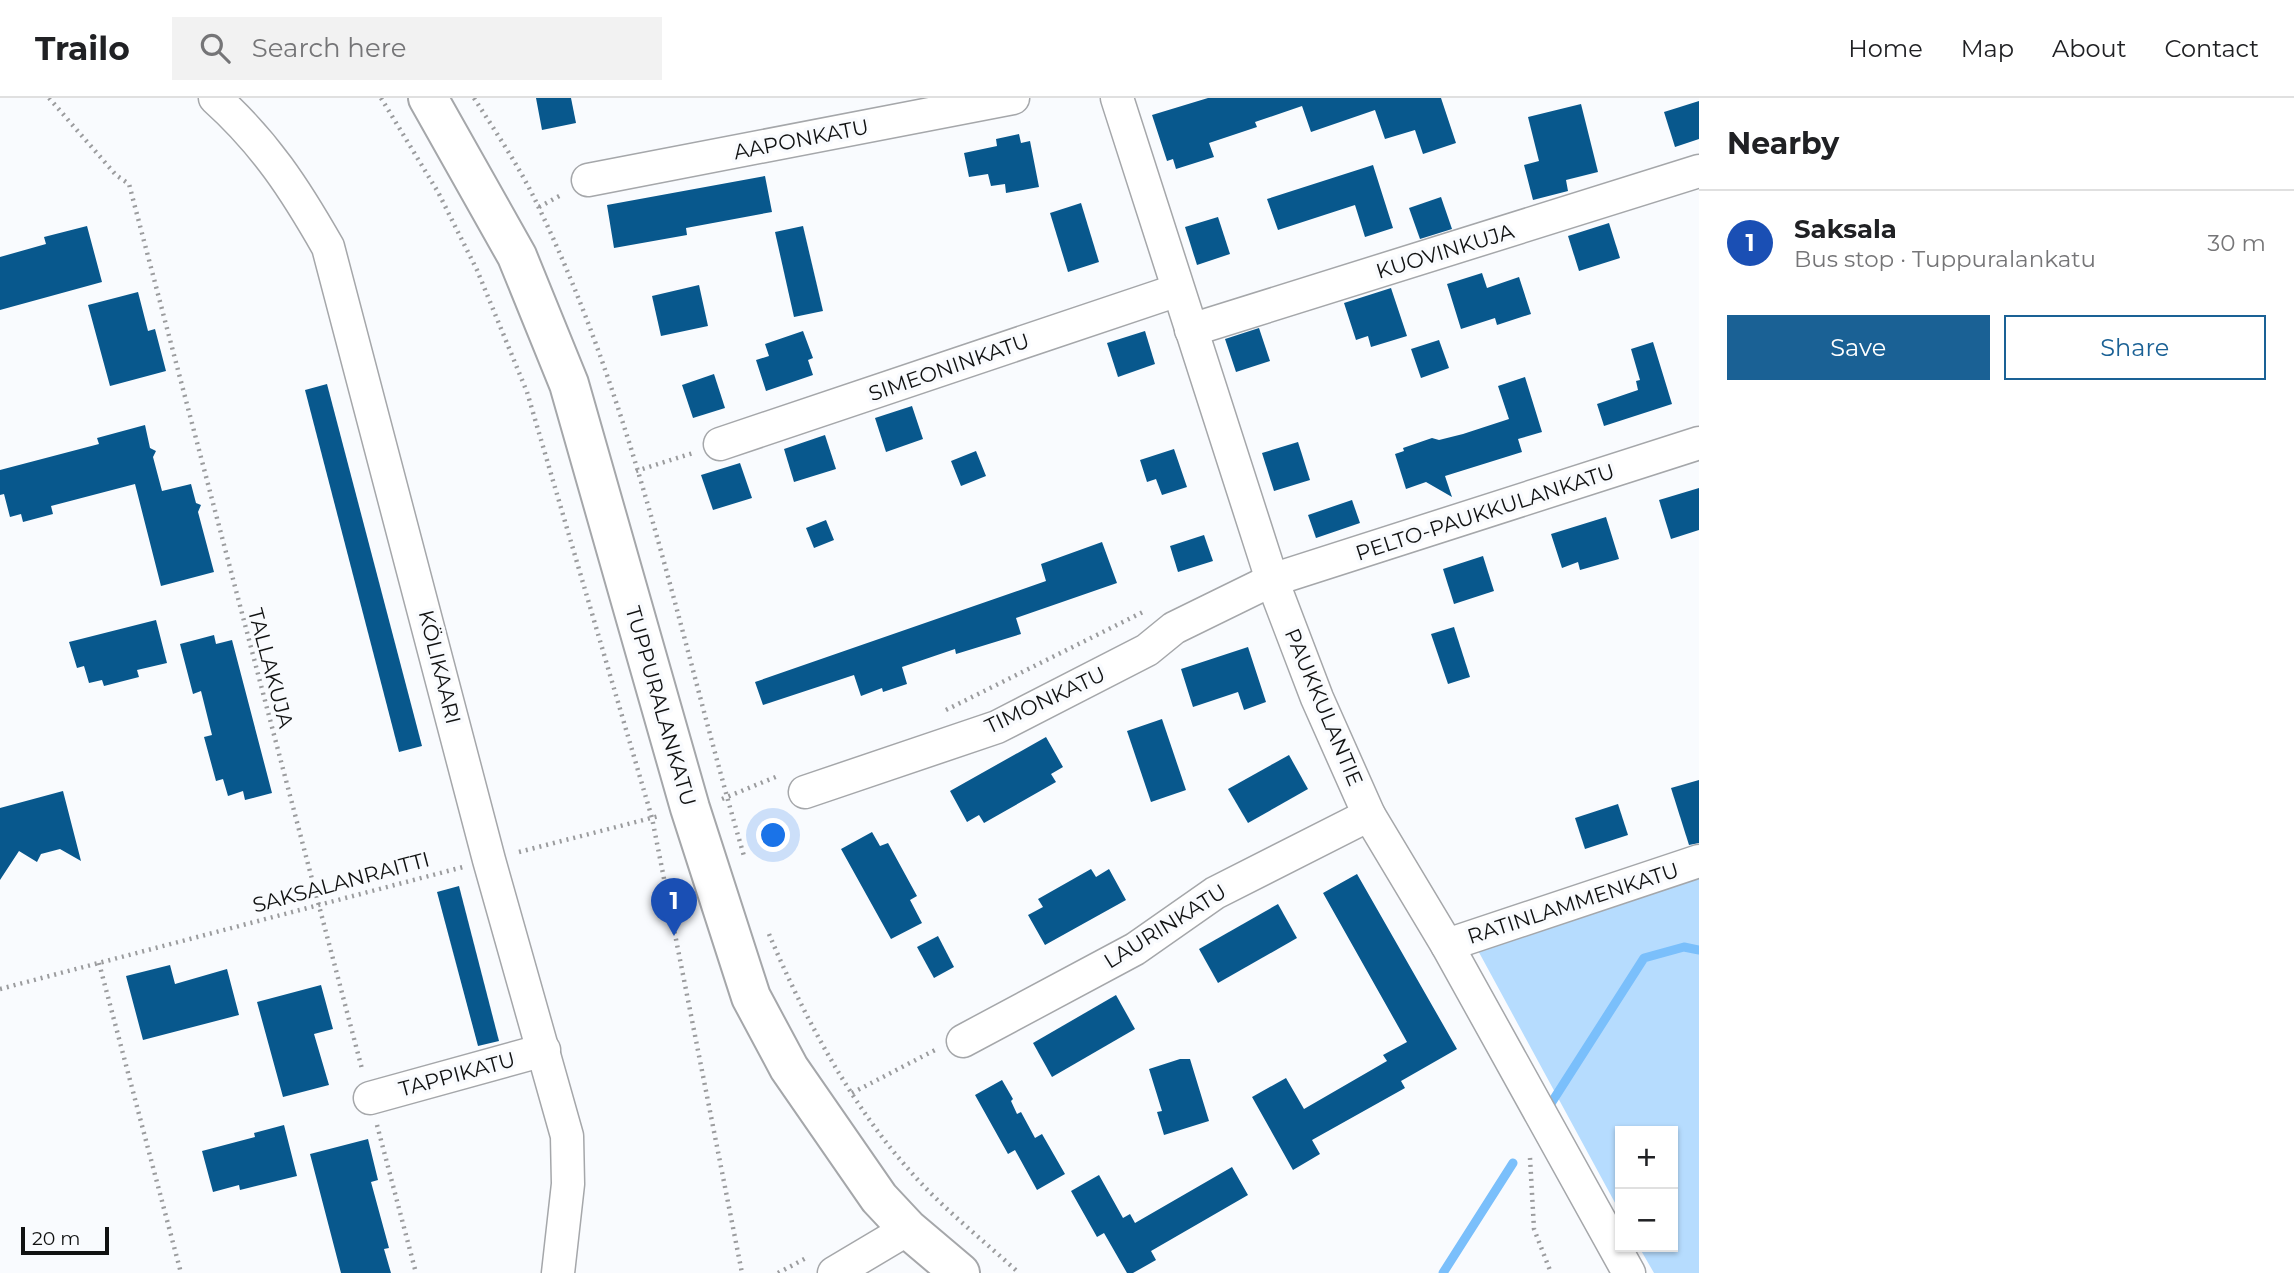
<!DOCTYPE html>
<meta charset="utf-8">
<style>
:root{--surface:#fff;--page:#f2f2f2;--text:#202124;--muted:#757577;--line:#e0e0e0;--accent:#1a6195}
body{margin:0;font-family:Montserrat,sans-serif;background:var(--page);color:var(--text)}
.controls{position:absolute;right:21px;bottom:21px;display:grid;overflow:hidden;border-radius:0px;box-shadow:0 2px 5px #0004}
.controls button{width:63px;height:63px;display:grid;place-items:center;padding:0;border:0;border-bottom:2px solid var(--line);background:var(--surface);color:var(--text);font:35px sans-serif}
.scale{position:absolute;left:21px;bottom:18px;width:88px;box-sizing:border-box;padding-left:7px;border:4px solid #111212;border-top:0;font-size:19px;line-height:24px;white-space:nowrap;color:#111212;-webkit-text-stroke:5px #f9fbfe;paint-order:stroke}
.you{position:absolute;left:774px;top:738px;width:24px;height:24px;margin:-18px;border:5px solid #fff;border-radius:50%;background:#1a73e8;box-shadow:0 0 0 10px #1a73e833}
.badge{display:grid;place-items:center;width:46px;height:46px;border-radius:50%;background:var(--accent);color:#fff;font-size:23px;font-weight:700}
.pin{position:absolute;translate:-50% -58px;filter:drop-shadow(0 2px 4px #0008)}
.pin::after{content:'';position:absolute;top:37px;width:24px;height:21px;background:inherit;clip-path:polygon(0 0,100% 0,50% 100%)}
.list{margin:0;padding:0;list-style:none}
h2{display:flex;justify-content:space-between;align-items:center;height:91px;margin:0;padding:0 28px;font-size:30px}
h2 small{font-size:23px;font-weight:400;color:var(--muted)}
.list li{display:grid;grid-template-columns:46px 1fr auto;gap:21px;align-items:center;box-sizing:border-box;height:105px;padding:0 28px;border-top:2px solid var(--line)}
.list b{display:block;font-size:26px;white-space:nowrap}
.list p{margin:0;font-size:23px;white-space:nowrap;color:var(--muted)}
.list em{font-size:23px;font-style:normal;color:var(--muted)}
.actions{display:flex;gap:14px;padding:21px 28px}
.actions a{flex:1;padding:16px 0;border:2px solid var(--accent);border-radius:0px;text-align:center;font-size:24px;color:var(--accent)}
.actions .main{background:var(--accent);color:#fff}
.icon{flex:none;width:38px;height:38px;fill:none;stroke:currentColor;stroke-width:2;stroke-linecap:round;stroke-linejoin:round}
.map{position:relative;flex:none;width:1699px;height:1175px;overflow:hidden}
header{display:flex;align-items:center;gap:42px;box-sizing:border-box;height:98px;padding:0 35px;background:var(--surface);border-bottom:2px solid var(--line)}
header strong{font-size:33px}
nav{display:flex;gap:38px;margin-inline-start:auto;font-size:24px}
.search{width:490px;height:63px;background:var(--page);display:flex;align-items:center;gap:18px;box-sizing:border-box;padding:0 24px;border-radius:0px;color:var(--muted);font-size:26px}
main{display:flex}
aside{flex:1;background:var(--surface)}
.map>svg:first-child{display:block}
.green{fill:#b6dcfe}
.lines{fill:none;stroke-linecap:round;stroke-linejoin:round}
.stream{stroke:#7abffb;stroke-width:9}
.building{fill:#08588d}
.minor-casing{stroke:#a5a7aa;stroke-width:35}
.tertiary-casing{stroke:#a5a7aa;stroke-width:42}
.path{stroke:#9b9c9e;stroke-width:4.5;stroke-dasharray:2 5;stroke-linecap:butt}
.minor{stroke:#fff;stroke-width:32}
.tertiary{stroke:#fff;stroke-width:38}
.labels{text-anchor:middle;dominant-baseline:central;stroke-width:7;stroke-linejoin:round;paint-order:stroke}
.street-label{font-size:21px;fill:#111212;stroke:#f9fbfe}
</style>
<header>
<strong>Trailo</strong>
<div class="search"><svg class="icon" aria-label="search" viewBox="0 0 24 24"><circle cx="10" cy="10" r="6"/><path d="M15 15l6 6"/></svg>Search here</div>
<nav><a>Home</a><a>Map</a><a>About</a><a>Contact</a></nav>
</header>
<main>
<div class="map">
<svg width="1699" height="1175" viewBox="0 0 1699 1175">
<rect width="100%" height="100%" fill="#f9fbfe"/>
<!-- green -->
<polygon class="green" points="1699,775 1699,1175 1654,1175 1639,1149 1673,1149 1673,1033 1620,1033 1620,1114 1475,847"/>
<g class="lines">
<!-- stream -->
<g class="stream">
<polyline points="1550,1007 1644,860 1684,849 1699,852"/>
<polyline points="1443,1175 1513,1065"/>
</g>
</g>
<!-- building -->
<g class="building">
<polygon points="536,0 571,0 576,25 542,32"/>
<polygon points="1208,0 1441,0 1456,45 1423,56 1415,32 1385,41 1375,12 1311,34 1302,8 1255,24 1257,29 1209,45 1214,59 1176,71 1173,61 1167,63 1152,17"/>
<polygon points="1699,3 1699,41 1675,49 1664,14"/>
<polygon points="1581,6 1598,74 1566,82 1568,93 1533,102 1524,67 1539,63 1528,19"/>
<polygon points="1019,36 1021,45 1030,43 1039,89 1006,95 1005,86 991,88 988,76 969,79 964,55 997,48 996,41"/>
<polygon points="1373,67 1393,130 1365,139 1355,107 1278,132 1267,101"/>
<polygon points="765,78 772,114 686,130 687,137 614,150 607,107"/>
<polygon points="1441,99 1452,131 1420,141 1409,110"/>
<polygon points="1081,105 1099,164 1068,174 1050,115"/>
<polygon points="1218,119 1230,156 1197,167 1185,129"/>
<polygon points="1609,125 1620,160 1579,173 1568,138"/>
<polygon points="87,128 102,184 0,212 0,159 46,146 44,139"/>
<polygon points="803,128 823,213 794,219 775,134"/>
<polygon points="1482,175 1487,190 1519,179 1531,216 1497,227 1495,220 1461,231 1447,186"/>
<polygon points="699,187 708,228 661,238 652,198"/>
<polygon points="1391,190 1407,238 1371,249 1368,238 1356,242 1344,205"/>
<polygon points="138,194 148,233 155,231 166,273 110,288 88,207"/>
<polygon points="1259,230 1270,263 1236,274 1225,241"/>
<polygon points="803,233 813,260 808,262 813,277 766,293 756,262 769,258 765,246"/>
<polygon points="1145,233 1155,266 1118,279 1107,245"/>
<polygon points="1439,242 1449,270 1421,280 1411,251"/>
<polygon points="1653,244 1672,306 1604,328 1597,306 1638,292 1636,283 1640,282 1631,251"/>
<polygon points="714,276 725,310 693,320 682,287"/>
<polygon points="1525,279 1542,334 1518,341 1522,354 1445,378 1452,399 1426,384 1406,391 1395,356 1404,353 1403,350 1432,340 1439,342 1463,336 1509,321 1498,288"/>
<polygon points="327,286 422,648 399,654 305,292"/>
<polygon points="912,308 923,341 886,354 875,320"/>
<polygon points="145,327 150,350 156,353 153,359 162,393 191,386 196,405 201,407 198,414 214,474 161,488 135,386 51,408 53,416 23,424 21,416 10,419 4,396 0,397 0,372 99,346 97,340"/>
<polygon points="825,337 836,371 794,384 784,351"/>
<polygon points="1298,344 1310,382 1274,393 1262,355"/>
<polygon points="1174,351 1187,389 1162,397 1156,381 1147,384 1140,362"/>
<polygon points="976,353 986,378 961,388 951,363"/>
<polygon points="740,365 752,400 713,412 701,377"/>
<polygon points="1699,390 1699,432 1671,441 1659,402"/>
<polygon points="1352,402 1360,425 1316,440 1308,417"/>
<polygon points="1606,419 1619,461 1580,472 1578,464 1562,470 1551,436"/>
<polygon points="826,422 834,442 814,450 806,430"/>
<polygon points="1204,437 1213,463 1178,474 1170,448"/>
<polygon points="1102,444 1117,485 1016,520 1021,536 956,556 955,551 902,569 907,586 883,594 882,590 861,598 854,577 763,607 755,584 1046,483 1041,466"/>
<polygon points="1483,458 1494,493 1454,506 1443,471"/>
<polygon points="156,522 167,565 137,572 139,579 104,588 102,582 89,585 84,568 77,570 69,544"/>
<polygon points="1454,529 1470,579 1448,586 1431,536"/>
<polygon points="214,537 216,546 232,542 272,695 245,702 243,693 228,698 223,681 216,683 204,639 212,637 201,593 193,596 180,546"/>
<polygon points="1248,549 1266,604 1244,612 1238,594 1193,609 1181,571"/>
<polygon points="1162,621 1186,692 1151,704 1127,633"/>
<polygon points="1046,639 1063,669 1051,676 1056,684 984,725 979,717 967,724 950,693"/>
<polygon points="1289,657 1308,691 1248,725 1228,691"/>
<polygon points="1699,682 1699,745 1689,747 1671,690"/>
<polygon points="63,693 81,763 60,751 41,756 37,764 19,753 0,782 0,710"/>
<polygon points="1618,706 1628,737 1585,751 1575,720"/>
<polygon points="872,734 880,748 888,745 917,798 910,802 922,825 891,841 841,751"/>
<polygon points="1091,771 1096,779 1109,771 1126,802 1045,847 1028,817 1043,809 1038,801"/>
<polygon points="1357,776 1457,951 1401,983 1405,990 1312,1042 1320,1056 1293,1072 1252,999 1286,980 1304,1011 1387,963 1383,957 1407,944 1323,795"/>
<polygon points="459,788 499,943 478,948 437,794"/>
<polygon points="1278,806 1297,840 1218,885 1199,851"/>
<polygon points="938,838 954,869 934,880 917,849"/>
<polygon points="170,867 175,886 227,871 239,917 143,942 126,878"/>
<polygon points="321,887 333,931 314,936 329,987 283,999 257,904"/>
<polygon points="1116,897 1135,931 1052,979 1033,945"/>
<polygon points="1180,961 1190,961 1209,1023 1164,1037 1157,1014 1162,1013 1149,971"/>
<polygon points="1002,982 1013,1001 1011,1003 1017,1016 1021,1014 1035,1040 1042,1036 1065,1076 1037,1092 1015,1052 1008,1056 975,997"/>
<polygon points="284,1027 297,1078 240,1092 239,1087 213,1094 202,1053 255,1039 254,1035"/>
<polygon points="368,1041 378,1082 371,1084 389,1150 384,1151 391,1175 341,1175 310,1056"/>
<polygon points="1232,1069 1248,1097 1151,1153 1156,1162 1133,1175 1127,1175 1104,1135 1097,1139 1071,1093 1099,1077 1123,1120 1130,1116 1135,1125"/>
</g>
<g class="lines">
<defs>
<g id="minor">
<path d="M215 0C265 45 295 91 328 149L489 762 567 1038 568 1086 558 1175"/>
<polyline points="1117,0 1272,482 1317,600 1369,717 1447,847 1629,1175"/>
<polyline points="588,82 1013,0"/>
<polyline points="1191,232 1699,73"/>
<polyline points="720,346 1178,192"/>
<polyline points="805,694 997,629 1147,552 1174,530 1272,482 1699,345"/>
<polyline points="1447,847 1699,763"/>
<polyline points="963,943 1135,851 1215,795 1369,717"/>
<polyline points="370,1000 544,952"/>
<polyline points="834,1175 908,1131"/>
</g>
<polyline id="tertiary" points="428,0 517,158 569,286 690,710 751,899 789,970 879,1100 908,1131 960,1175"/>
</defs>
<!-- minor casing -->
<use href="#minor" class="minor-casing"/>
<!-- tertiary casing -->
<use href="#tertiary" class="tertiary-casing"/>
<!-- path -->
<g class="path">
<polyline points="49,0 116,77 129,86 362,971"/>
<polyline points="381,0 438,94 477,172 527,294 652,720 742,1175"/>
<path d="M474 0C497 36 521 71 539 110 637 314 680 541 744 758"/>
<polyline points="539,109 563,96"/>
<polyline points="636,373 693,355"/>
<polyline points="946,612 1145,513"/>
<polyline points="722,701 778,678"/>
<polyline points="519,754 659,718"/>
<path d="M769 836C803 917 851 1007 910 1073 942 1110 983 1142 1019 1175"/>
<polyline points="99,865 181,1175"/>
<polyline points="0,891 463,769"/>
<polyline points="852,995 935,952"/>
<polyline points="377,1027 416,1175"/>
<polyline points="1530,1060 1534,1131 1551,1175"/>
<polyline points="778,1175 808,1159"/>
</g>
<!-- minor -->
<use href="#minor" class="minor"/>
<!-- tertiary -->
<use href="#tertiary" class="tertiary"/>
</g>
<g class="labels">
<!-- street labels -->
<g class="street-label">
<text transform="translate(801 41) rotate(-11)">AAPONKATU</text>
<text transform="translate(1445 153) rotate(-17)">KUOVINKUJA</text>
<text transform="translate(949 269) rotate(-19)">SIMEONINKATU</text>
<text transform="translate(1485 414) rotate(-18)">PELTO-PAUKKULANKATU</text>
<text transform="translate(440 569) rotate(76)">KÖLIKAARI</text>
<text transform="translate(271 570) rotate(75)">TALLAKUJA</text>
<text transform="translate(1045 602) rotate(-25)">TIMONKATU</text>
<text transform="translate(661 608) rotate(74)">TUPPURALANKATU</text>
<text transform="translate(1324 609) rotate(67)">PAUKKULANTIE</text>
<text transform="translate(341 784) rotate(-15)">SAKSALANRAITTI</text>
<text transform="translate(1573 805) rotate(-18)">RATINLAMMENKATU</text>
<text transform="translate(1165 828) rotate(-32)">LAURINKATU</text>
<text transform="translate(457 976) rotate(-15)">TAPPIKATU</text>
</g>
</g>
</svg>
<div class="controls">
<button>+</button>
<button>−</button>
</div>
<div class="scale">20 m</div>
<div class="you"></div>
<div class="pin badge" style="left:674px;top:838px;background:#1a4fb4">1</div>
</div>
<aside>
<h2>Nearby<small></small></h2>
<ul class="list">
<li><span class="badge" style="background:#1a4fb4">1</span><div><b>Saksala</b><p>Bus stop · Tuppuralankatu</p></div><em>30 m</em></li>
</ul>
<div class="actions"><a class="main">Save</a><a>Share</a></div>
</aside>
</main>
